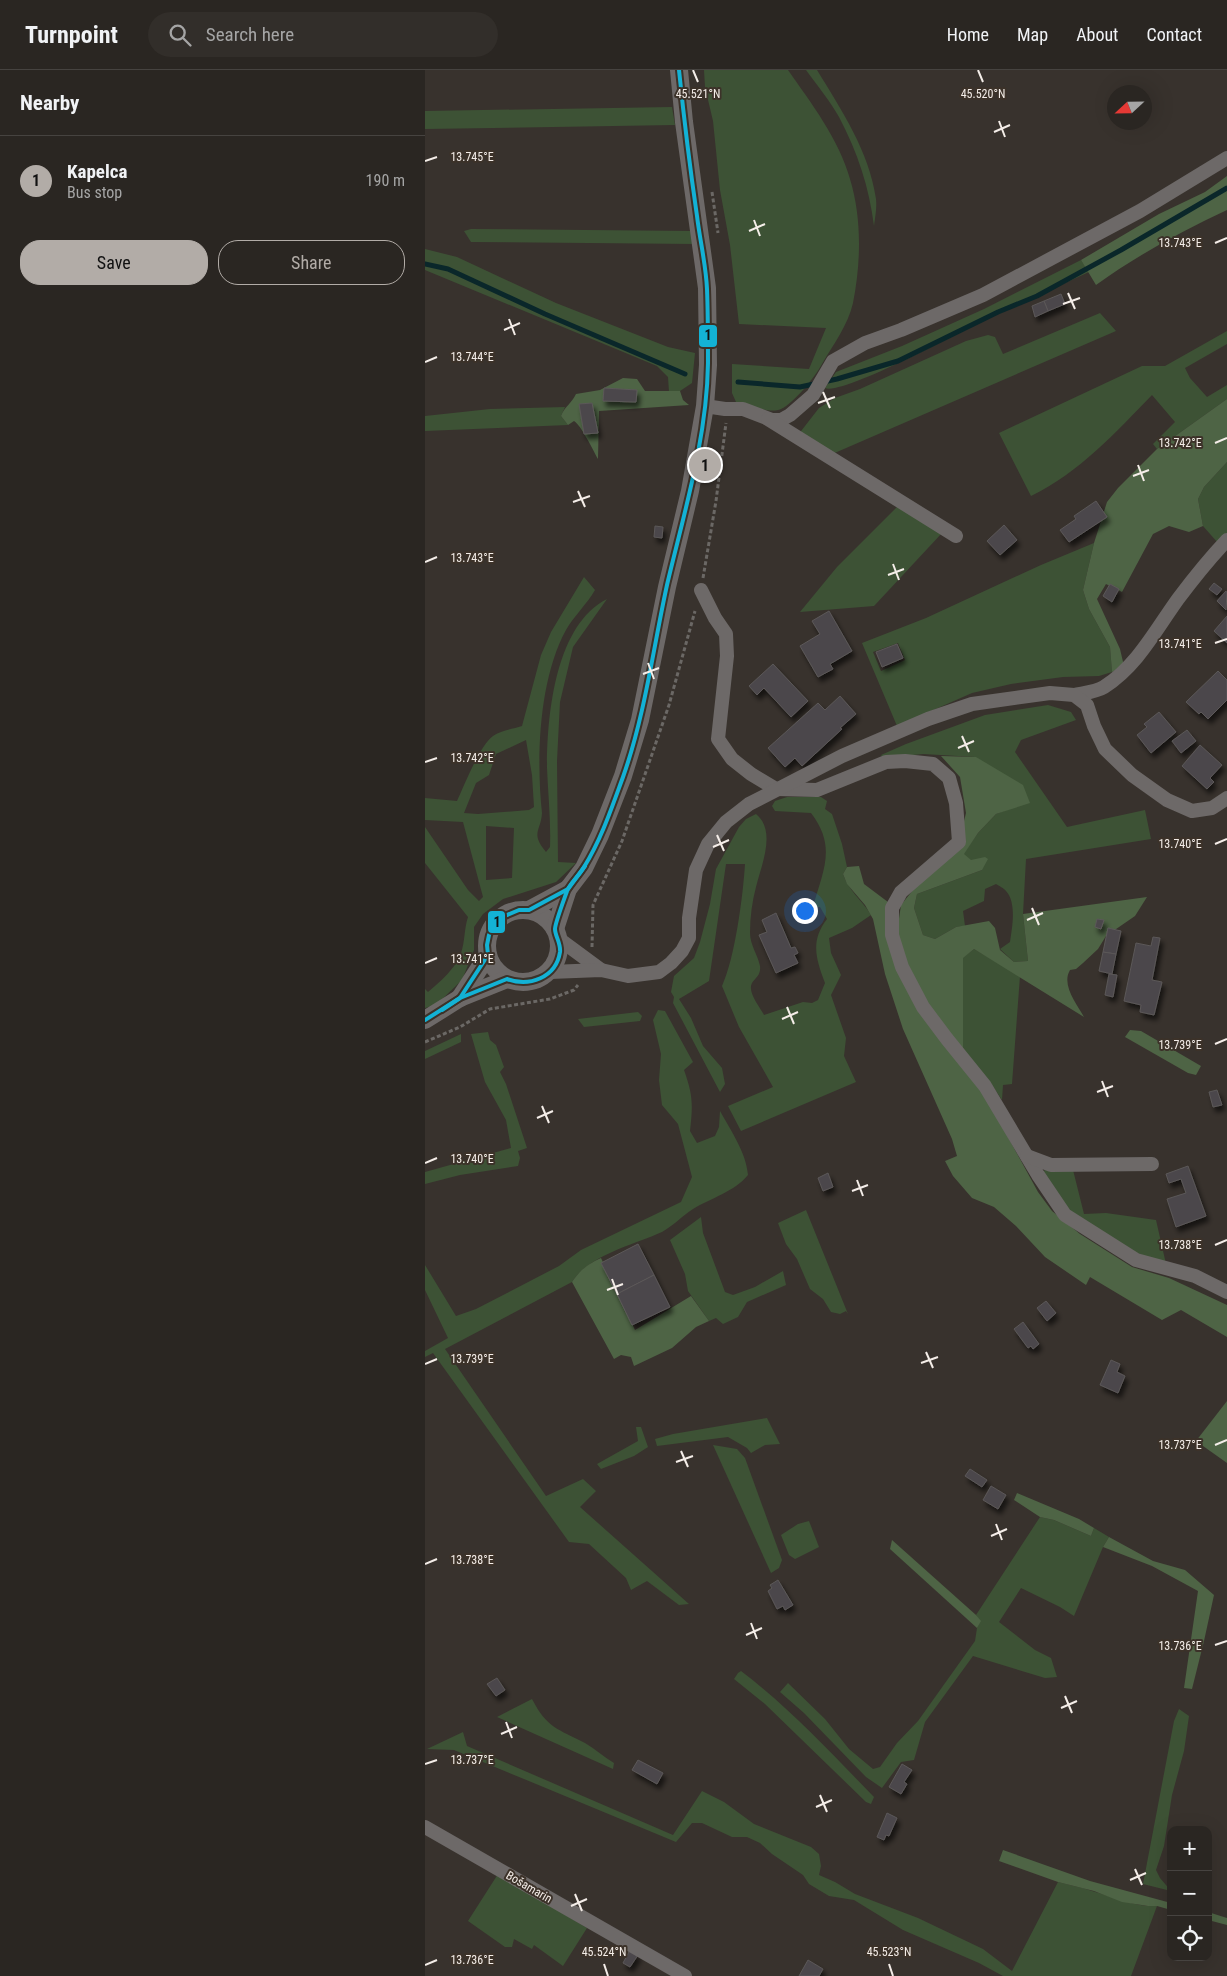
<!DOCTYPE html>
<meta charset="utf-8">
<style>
:root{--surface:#2a2622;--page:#322e2a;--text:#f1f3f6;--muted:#a5a5a5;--line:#464340;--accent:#b2aca7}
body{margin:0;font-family:"Roboto Condensed",sans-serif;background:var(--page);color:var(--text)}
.controls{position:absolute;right:15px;bottom:15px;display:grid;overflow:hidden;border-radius:10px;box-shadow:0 5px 20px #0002}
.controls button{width:45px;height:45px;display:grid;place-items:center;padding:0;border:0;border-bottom:1px solid var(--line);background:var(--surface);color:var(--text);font:25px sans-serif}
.compass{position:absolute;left:682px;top:15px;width:45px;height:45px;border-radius:50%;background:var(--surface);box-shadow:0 5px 20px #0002;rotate:248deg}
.you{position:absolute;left:379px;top:840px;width:18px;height:18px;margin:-12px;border:4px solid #fff;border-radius:50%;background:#1a73e8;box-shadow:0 0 0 8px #1a73e833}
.badge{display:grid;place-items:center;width:32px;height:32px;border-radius:50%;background:var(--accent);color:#111;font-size:16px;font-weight:700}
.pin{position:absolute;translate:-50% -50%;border:2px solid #fff;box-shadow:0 1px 5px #0006}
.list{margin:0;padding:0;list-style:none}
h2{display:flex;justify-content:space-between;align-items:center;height:65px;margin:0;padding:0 20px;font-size:21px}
h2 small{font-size:16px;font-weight:400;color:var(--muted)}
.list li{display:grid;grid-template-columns:32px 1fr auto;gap:15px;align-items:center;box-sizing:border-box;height:90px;padding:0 20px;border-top:1px solid var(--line)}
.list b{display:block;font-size:19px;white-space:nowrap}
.list p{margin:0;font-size:16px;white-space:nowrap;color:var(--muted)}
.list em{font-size:16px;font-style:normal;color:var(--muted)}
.actions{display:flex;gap:10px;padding:15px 20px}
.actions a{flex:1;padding:11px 0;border:1px solid var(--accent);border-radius:20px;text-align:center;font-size:18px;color:var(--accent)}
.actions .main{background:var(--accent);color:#111}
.icon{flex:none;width:28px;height:28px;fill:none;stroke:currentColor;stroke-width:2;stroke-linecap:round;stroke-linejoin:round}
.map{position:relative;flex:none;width:802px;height:1906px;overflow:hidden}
header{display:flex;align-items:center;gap:30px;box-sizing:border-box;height:70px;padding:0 25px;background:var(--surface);border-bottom:1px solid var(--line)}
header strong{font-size:24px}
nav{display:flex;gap:28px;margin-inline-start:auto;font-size:18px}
.search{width:350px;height:45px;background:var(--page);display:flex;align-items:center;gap:12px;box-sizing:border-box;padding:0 18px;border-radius:28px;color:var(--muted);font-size:19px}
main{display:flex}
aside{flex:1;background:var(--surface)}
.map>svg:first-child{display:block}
.green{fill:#3d5235;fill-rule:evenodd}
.forest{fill:#4e6445}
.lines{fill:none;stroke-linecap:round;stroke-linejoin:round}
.stream{stroke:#0a272a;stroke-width:5}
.building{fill:#4c474c;stroke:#5b5858;filter:url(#shadow)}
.path{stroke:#6b6865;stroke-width:3;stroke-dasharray:4 2.5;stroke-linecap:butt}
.minor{stroke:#6d6968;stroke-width:14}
.tertiary{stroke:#6d6968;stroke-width:18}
.bus-1-casing{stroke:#3c3229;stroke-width:8}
.bus-1{stroke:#13b2d5;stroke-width:4}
.ticks{fill:none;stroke:#f4ede8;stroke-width:2}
.labels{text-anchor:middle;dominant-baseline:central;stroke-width:4;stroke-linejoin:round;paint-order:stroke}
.street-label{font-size:12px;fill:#f4ede8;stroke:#3c3229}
.ticks-label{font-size:12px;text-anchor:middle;fill:#f4ede8;stroke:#3c3229;stroke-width:4;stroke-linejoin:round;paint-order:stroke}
.line-badge{stroke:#3c3229;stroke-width:2}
.pale-badge-label{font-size:14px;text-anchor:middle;font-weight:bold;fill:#111}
</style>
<header>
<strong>Turnpoint</strong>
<div class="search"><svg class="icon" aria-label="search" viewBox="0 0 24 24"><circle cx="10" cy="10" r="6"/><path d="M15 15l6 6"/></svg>Search here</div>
<nav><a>Home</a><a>Map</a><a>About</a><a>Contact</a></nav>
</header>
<main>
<aside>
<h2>Nearby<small></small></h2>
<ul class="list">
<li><span class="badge">1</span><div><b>Kapelca</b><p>Bus stop</p></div><em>190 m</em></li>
</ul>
<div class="actions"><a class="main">Save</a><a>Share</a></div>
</aside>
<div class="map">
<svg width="802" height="1906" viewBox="0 0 802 1906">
<defs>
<filter id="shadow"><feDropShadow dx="3" dy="5" stdDeviation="2.5" flood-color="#0009"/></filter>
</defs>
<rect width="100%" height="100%" fill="#38322d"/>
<!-- green -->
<g class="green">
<path d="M279 0H363C386 33 414 69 425 109 437 148 436 193 428 233 423 255 408 275 397 294 390 307 369 333 356 339 344 344 324 335 311 332L307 323V294L384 299 401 258 314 254 305 175 295 120 288 51 280 17Z"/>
<path d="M381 0H392C417 41 444 81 451 129 452 138 450 148 449 156 444 117 433 83 414 47 405 31 392 15 381 0Z"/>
<polygon points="247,37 250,55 0,59 0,41"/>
<polygon points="46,159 267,161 270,174 46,172 39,161"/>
<polygon points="0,179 32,187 131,233 243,277 270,283 267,313 255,321 244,322 243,307 232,296 0,200"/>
<path d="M656 190 664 202C633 216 602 231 571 245 546 256 418 326 400 318L411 302 477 276 559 239Z"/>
<polygon points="675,243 691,261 405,385 373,365 394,338 410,328 435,319 541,271 563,265 570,267 578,284"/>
<path d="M802 261V274L760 298 765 308 782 327 802 315V329L732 379 728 374 750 352 727 325C691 362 654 403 606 426L574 363 717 296H740Z"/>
<polygon points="140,337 136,346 143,355 0,361 0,346 65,339"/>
<polygon points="802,392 802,464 793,473 778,456 773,429 779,417"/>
<polygon points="473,436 517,463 449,536 375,542 412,497"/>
<path d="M669 473 658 520 664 539 685 577 687 602 674 606 638 607 586 614 547 623 472 656 437 573 501 548 616 495ZM473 573 480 590 456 601 448 582Z"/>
<path d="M159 507 170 520C162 534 149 546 141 560 114 609 111 688 117 743 116 761 105 763 121 782L125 777C126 751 123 724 122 698 122 646 130 555 182 529L148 577 135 632 132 691 133 792 151 793 131 812 78 829 58 844 49 857V880L37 910 11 935 0 938V919L3 922C14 913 32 897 36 883 40 872 39 859 43 847L0 793V757L43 820 54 831 58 827 38 752 0 750V728L32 731C39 716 55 675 68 666 76 660 88 659 97 656L116 585 126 562ZM101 670 107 705 109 737 104 740 53 744 39 743 51 713 64 705 71 684ZM61 756 89 758 87 808 61 810Z"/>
<path d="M623 635 646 642 651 650 596 670 590 682 642 757 720 740 726 769 601 789 598 844 603 891 589 892 575 879 585 872C587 858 592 833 581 821 579 818 574 816 571 814L560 819 559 831 538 841 540 856 531 857 510 869 498 865 489 838 492 824 557 800 538 784 553 763 571 744 604 732 570 700 550 687 498 684 458 688 456 685 481 674 560 645Z"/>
<path d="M362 727H396L402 731 400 739 407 744 417 774 422 797 418 804C423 820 437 830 446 845L427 858 404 868 406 883 416 905 406 925 421 968 419 986 431 1012 316 1061 303 1036 348 1017 314 957 297 916C310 888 318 826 320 794H301L284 911 254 929 266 948 278 976 297 998 300 1014 295 1022 248 933 249 927 246 922 249 906 269 888 275 872 285 834 291 799 314 757 321 749 331 744C352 761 336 796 331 817 327 832 325 847 325 863 325 875 333 885 335 896 336 905 331 907 327 913 322 922 335 937 339 945L378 932 387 933 393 930 400 913C391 889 385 871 402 849L395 837H388C398 800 412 777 386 743L350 741 347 736 350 731Z"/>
<polygon points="549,879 595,906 587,1014 578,1015 577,1030 567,1015 538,979 537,888"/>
<path d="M233 940 240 941 268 992 259 1000C268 1025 268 1035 265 1061L272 1073 290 1066 294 1057 295 1041C306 1061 321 1082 323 1105 309 1122 286 1128 268 1139 257 1146 248 1156 237 1162 208 1175 164 1185 147 1212L20 1279 121 1426 158 1409 171 1421 155 1437 264 1534 254 1535 222 1511 206 1520 201 1508 164 1474 144 1472 8 1283 0 1287V1281L23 1268 0 1220V1195L31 1246 51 1239 134 1196 156 1180 256 1132 267 1107 253 1054 237 1035 234 1010 236 984 228 950Z"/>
<polygon points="213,942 217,946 215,951 159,957 153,949"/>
<polygon points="63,962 65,970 71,975 79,997 75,1002 81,1014 102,1078 93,1081 95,1088 93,1096 35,1105 0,1114 0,1102 86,1078 81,1050 60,1012 46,964"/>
<polygon points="36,964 36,972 0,989 0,981"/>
<polygon points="620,1100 648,1100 659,1144 681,1143 731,1150 741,1194 701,1179 647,1142 637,1133 616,1103"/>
<polygon points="381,1140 423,1244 421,1241 415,1244 406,1242 398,1229 385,1219 372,1189 361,1174 353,1153"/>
<polygon points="276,1147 278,1163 300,1222 308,1225 330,1217 358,1201 361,1215 322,1232 313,1247 298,1254 291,1248 284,1251 263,1221 260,1204 245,1170"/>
<polygon points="342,1348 355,1374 340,1375 326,1383 322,1378 303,1367 232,1376 230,1369 248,1364"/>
<polygon points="211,1357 216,1357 223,1377 209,1386 176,1399 172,1394 213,1371"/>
<polygon points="288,1375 312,1379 320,1388 357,1490 354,1498 346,1503"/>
<polygon points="615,1447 629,1450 666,1466 669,1458 684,1467 678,1477 649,1546 635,1537 596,1518 574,1552 610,1580 626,1588 632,1607 620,1608 548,1586 500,1652 489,1690 476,1692 457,1718 441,1707 379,1643 355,1622 363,1613 400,1649 424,1679 448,1699 455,1697 472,1673 493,1651 550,1571 552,1558 555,1551 551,1545"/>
<polygon points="384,1451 394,1477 370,1489 364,1485 356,1465 373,1454"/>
<path d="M316 1601C365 1638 406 1683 449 1727L446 1734 441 1732 340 1634 309 1609 313 1603Z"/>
<path d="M107 1629C122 1658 133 1659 160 1673 170 1679 179 1687 189 1693L188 1699 72 1647Z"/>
<polygon points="754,1639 764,1646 759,1681 747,1725 739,1776 731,1800 735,1808 746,1821 718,1814 749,1651"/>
<path d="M38 1662 42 1676 248 1765 277 1721 299 1732 329 1754 386 1777 394 1784 396 1796 394 1805 410 1812 430 1824 493 1848 558 1879 587 1901 633 1812C644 1815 656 1817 667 1821 689 1827 708 1837 732 1836L706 1906H578L554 1893 478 1860 429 1830 404 1826 384 1814 378 1805 347 1784 335 1773 322 1767H307L277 1753H267L251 1772 29 1680 2 1679Z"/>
<polygon points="73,1804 162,1858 138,1896 109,1875 107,1879 89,1869 87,1877 80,1877 43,1851"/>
</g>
<!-- forest -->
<g class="forest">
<path d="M802 106V140C757 161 711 186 671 215L656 190 734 144 780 122Z"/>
<path d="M198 308 212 309 220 321H255L258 330 264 335 174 341 173 389C168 380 156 355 149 351L143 355 136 346C140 336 147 333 151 324L175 320Z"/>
<polygon points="802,329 802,392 779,417 773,429 778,456 764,462 744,456 728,464 697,522 681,514 672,529 695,579 699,596 687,602 685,577 664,539 658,520 669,473 682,432 693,418 732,379"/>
<path d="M516 686 551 687 598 715 605 733 571 744 553 763 539 784 546 790 560 787 563 789 557 800 492 824 489 838 498 865 510 869 531 857 564 851 570 858 575 880 589 892 603 891 598 844 722 827 710 846 681 866 673 879 658 893 651 899 645 900C636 915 652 934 659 947L549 879 538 888V979L505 939 483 896 472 862 476 835 488 820 534 772 541 743 535 707Z"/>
<polygon points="434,796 439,814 463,832 461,863 560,1025 613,1122 627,1141 655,1164 707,1197 744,1208 802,1235 802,1267 756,1240 737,1250 665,1207 661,1215 620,1187 591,1156 569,1137 547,1128 528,1106 520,1091 532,1086 527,1069 478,959 460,904 448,849 440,835 422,814 418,804 422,797"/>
<polygon points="705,960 716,961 776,996 771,1005 763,1003 700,967"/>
<path d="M176 1188 210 1260 266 1226 284 1251 271 1257 247 1278 209 1296 206 1287 196 1285 189 1289 147 1212C155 1200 163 1194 176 1188Z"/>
<polygon points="802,1331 802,1393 771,1371"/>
<polygon points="592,1423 654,1449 669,1458 666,1466 629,1450 615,1447 589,1430"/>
<polygon points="684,1467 728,1491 760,1500 789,1525 779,1571 767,1619 759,1618 773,1521 727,1496 678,1477"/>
<polygon points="467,1470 551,1545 556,1551 552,1558 465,1479"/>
<polygon points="578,1780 665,1811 746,1833 746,1840 732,1836 723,1836 697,1832 669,1821 633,1812 574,1791"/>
<polygon points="783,1842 802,1848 802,1855 783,1850"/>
</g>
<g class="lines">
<!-- stream -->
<g class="stream">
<polyline points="0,194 23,199 120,244 260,304"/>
<polyline points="313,312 375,317 412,309 473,291 573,242 612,226 696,180 802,118"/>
</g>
</g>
<!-- building -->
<g class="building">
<polygon points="636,224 640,234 623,241 619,231"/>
<polygon points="619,231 623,241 610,247 607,236"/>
<polygon points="179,318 212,320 211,332 178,331"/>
<polygon points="167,333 173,363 159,364 154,334"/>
<polygon points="671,431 682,447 644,472 635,460 651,449 649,446"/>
<polygon points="579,455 592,470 575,485 562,471"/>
<polygon points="230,456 238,457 237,468 229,467"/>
<polygon points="789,513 797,519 792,525 784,519"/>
<polygon points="685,514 694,519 687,532 678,526"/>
<polygon points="801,521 802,523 801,540 792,531"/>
<polygon points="404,541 427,581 405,594 408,599 393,607 375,576 395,564 387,551"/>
<polygon points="802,546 802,573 789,561"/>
<polygon points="472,574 478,588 457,597 451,582"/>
<polygon points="348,594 383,631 366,647 339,618 332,625 324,616"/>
<polygon points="793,601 802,610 802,630 783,649 776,642 774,644 761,632"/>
<polygon points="415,626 431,644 415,658 417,659 377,696 370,688 360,697 343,678 393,633 400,640"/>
<polygon points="734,642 751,662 726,683 712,665 722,657 719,654"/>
<polygon points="762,660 771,671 756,683 747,671"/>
<polygon points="775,675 797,695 785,708 789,712 782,719 757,696"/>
<polygon points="351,843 366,878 370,877 373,883 369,885 373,893 351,903 334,865 342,862 337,850"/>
<polygon points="672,849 679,850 676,859 670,857"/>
<polygon points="683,858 696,861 691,884 678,882"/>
<polygon points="728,867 735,868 727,910 737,912 729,945 715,942 716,935 699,931 711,873 726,876"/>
<polygon points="678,882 691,884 687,904 674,901"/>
<polygon points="684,904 692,905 688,927 680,925"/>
<polygon points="792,1020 797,1035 788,1037 784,1022"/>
<polygon points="763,1096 781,1146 751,1157 742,1129 761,1123 756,1109 744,1113 741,1104"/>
<polygon points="403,1103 408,1117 398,1121 393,1108"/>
<polygon points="213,1174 229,1205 192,1224 176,1193"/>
<polygon points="229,1205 245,1237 207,1255 192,1224"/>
<polygon points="621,1231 631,1243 622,1251 612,1238"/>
<polygon points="598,1252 614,1274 608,1279 606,1276 603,1278 589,1259"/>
<polygon points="686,1290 695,1294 692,1302 700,1306 693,1323 675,1315"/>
<polygon points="545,1399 562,1410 557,1417 540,1406"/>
<polygon points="566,1416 581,1425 573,1439 558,1430"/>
<polygon points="353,1510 368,1535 360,1540 358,1536 352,1539 343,1521 347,1518 345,1515"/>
<polygon points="72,1608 80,1620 71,1626 62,1614"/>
<polygon points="213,1690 238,1703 232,1714 207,1700"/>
<polygon points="477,1694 487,1700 479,1712 482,1714 476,1724 464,1717"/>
<polygon points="462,1743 472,1748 464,1766 461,1765 459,1770 452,1767"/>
<polygon points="205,1880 213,1885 205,1897 198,1893"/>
<polygon points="383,1890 398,1899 394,1906 374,1906"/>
</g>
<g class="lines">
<!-- path -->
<g class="path">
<polyline points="287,122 293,163"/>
<polyline points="278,508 291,431 301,353"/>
<polyline points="167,877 168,835 197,771 244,635 270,541"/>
<polyline points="0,972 35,957 65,939 125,929 149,920 153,915"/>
</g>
<!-- minor -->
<g class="minor">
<polyline points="280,336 300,339 318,339 347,350 356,350 365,345 388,325 408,291 440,273 476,260 558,225 715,141 802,88"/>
<polyline points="343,349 531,466"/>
<polyline points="276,520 290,548 301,564 302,586 293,669 307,689 326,704 351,719 392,720 461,692 480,691 508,694 524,708 531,733 534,772 476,822 467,838 467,865 477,897 498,937 522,969 560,1016 613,1105 640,1145 711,1190 770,1206 802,1222"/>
<path d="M649 625C658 623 671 622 679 617 712 596 730 561 753 529 768 509 784 489 802 470"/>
<polyline points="134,869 176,900"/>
<polyline points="125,902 176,900 203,906 234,902 246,893 257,881 264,868 264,848 271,800 283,774 301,752 324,734 417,686 503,649 547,634 625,623 649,625 662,635 669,656 680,679 707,705 742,730 767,741 787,738 802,728"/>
<polyline points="602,1086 626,1095 727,1094"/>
<polyline points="0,1757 260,1906"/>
</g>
<!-- tertiary -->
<g class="tertiary">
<circle cx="98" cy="876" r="36"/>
<polyline points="104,840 143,819"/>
<polyline points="130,859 143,819 159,798 175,765 198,706 215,650 242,517 265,421 280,336 283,295 282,218 259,52 254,0"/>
<polyline points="35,928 63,885"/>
<polyline points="0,950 35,928 82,909"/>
</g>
<defs>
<g id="bus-1">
<polyline points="17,940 35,928 63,885 62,875 64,865 68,856 75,848 94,840 104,840 143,819 160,796"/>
<path d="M0 950 35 928 82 909C104 917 131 908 135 882 136 873 130 866 130 859 130 853 140 827 142 821 146 812 154 806 159 797 176 770 187 737 198 707 220 645 228 579 242 515 259 443 282 368 283 293 283 269 283 244 282 219 281 195 275 171 272 146 265 98 259 49 254 0"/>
</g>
</defs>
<!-- bus-1 casing -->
<use href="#bus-1" class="bus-1-casing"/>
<!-- bus-1 -->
<use href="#bus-1" class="bus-1"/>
</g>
<!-- ticks -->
<path class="ticks" d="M268 0 273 12M553 0 558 12M574 51 580 67M569 62 585 55M0 91 12 87M329 150 335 166M324 161 340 154M790 173 802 168M643 223 650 239M638 234 655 228M84 249 90 265M79 260 95 253M0 292 12 287M398 322 405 338M393 333 410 327M790 373 802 368M713 395 719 411M708 406 724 400M153 421 160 437M148 432 165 426M0 492 12 487M468 494 474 510M463 505 479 499M790 573 802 569M223 593 229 609M218 604 234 598M537 666 544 682M533 678 549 671M0 692 12 688M292 765 299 781M790 774 802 769M288 777 304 770M607 838 614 855M602 850 618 843M0 893 12 888M362 937 369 954M357 949 373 942M790 974 802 969M677 1011 683 1027M672 1022 688 1016M117 1036 124 1053M112 1048 128 1041M0 1093 12 1088M432 1110 438 1126M427 1121 443 1115M790 1175 802 1170M187 1209 193 1225M182 1220 198 1214M501 1282 508 1298M496 1293 513 1287M0 1294 12 1289M790 1375 802 1370M256 1381 263 1397M251 1392 268 1386M571 1454 577 1470M566 1466 582 1459M0 1494 12 1489M326 1553 332 1569M321 1565 337 1558M790 1575 802 1571M640 1626 647 1643M636 1638 652 1631M81 1652 87 1668M76 1664 92 1657M0 1694 12 1690M395 1725 402 1742M391 1737 407 1730M710 1799 717 1815M705 1810 721 1803M150 1824 157 1841M146 1836 162 1829M179 1894 183 1906M464 1894 468 1906M0 1895 12 1890"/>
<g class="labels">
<!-- street labels -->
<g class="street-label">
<text transform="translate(104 1817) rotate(30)">Bošamarin</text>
</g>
</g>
<g class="ticks-label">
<text x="273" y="28">45.521°N</text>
<text x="558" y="28">45.520°N</text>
<text x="47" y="91">13.745°E</text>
<text x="755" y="177">13.743°E</text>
<text x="47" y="291">13.744°E</text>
<text x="755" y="377">13.742°E</text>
<text x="47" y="492">13.743°E</text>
<text x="755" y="578">13.741°E</text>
<text x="47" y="692">13.742°E</text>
<text x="755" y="778">13.740°E</text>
<text x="47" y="893">13.741°E</text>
<text x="755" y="979">13.739°E</text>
<text x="47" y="1093">13.740°E</text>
<text x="755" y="1179">13.738°E</text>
<text x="47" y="1293">13.739°E</text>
<text x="755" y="1379">13.737°E</text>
<text x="47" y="1494">13.738°E</text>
<text x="755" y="1580">13.736°E</text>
<text x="47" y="1694">13.737°E</text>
<text x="179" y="1886">45.524°N</text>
<text x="464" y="1886">45.523°N</text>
<text x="47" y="1894">13.736°E</text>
</g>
<g class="line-badge">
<rect x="273" y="254" width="20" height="24" rx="5" fill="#13b2d5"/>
<rect x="62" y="840" width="19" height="24" rx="5" fill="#13b2d5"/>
</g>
<g class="pale-badge-label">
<text x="283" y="270">1</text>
<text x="72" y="857">1</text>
</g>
</svg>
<div class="controls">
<button>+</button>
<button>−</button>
<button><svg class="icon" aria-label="locate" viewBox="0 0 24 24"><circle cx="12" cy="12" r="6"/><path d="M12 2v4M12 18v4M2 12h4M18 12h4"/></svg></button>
</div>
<svg class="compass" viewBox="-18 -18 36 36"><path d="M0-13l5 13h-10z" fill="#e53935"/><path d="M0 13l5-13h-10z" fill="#a5a5a5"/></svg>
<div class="you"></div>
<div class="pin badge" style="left:280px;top:395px">1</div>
</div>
</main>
